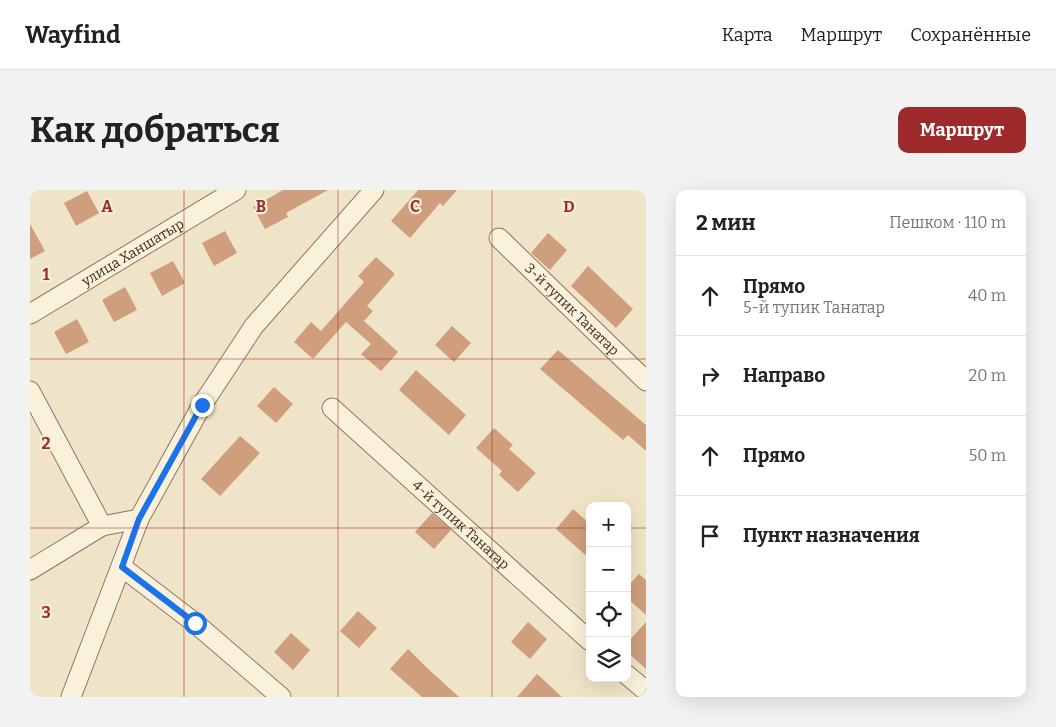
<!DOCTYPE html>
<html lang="ru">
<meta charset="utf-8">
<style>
:root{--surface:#fff;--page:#f2f2f2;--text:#222;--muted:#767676;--line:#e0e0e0;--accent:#9e2a2b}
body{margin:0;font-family:Bitter,serif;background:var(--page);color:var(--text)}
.controls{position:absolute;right:15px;bottom:15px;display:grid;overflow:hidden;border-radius:10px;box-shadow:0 5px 20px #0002}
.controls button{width:45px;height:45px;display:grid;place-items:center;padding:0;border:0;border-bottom:1px solid var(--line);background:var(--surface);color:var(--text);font:25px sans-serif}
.stop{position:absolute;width:15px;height:15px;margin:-11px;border:4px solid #1a73e8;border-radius:50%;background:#fff}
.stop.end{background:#1a73e8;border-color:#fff;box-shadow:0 1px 5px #0008}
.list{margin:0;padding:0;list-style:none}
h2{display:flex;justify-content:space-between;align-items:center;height:65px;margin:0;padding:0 20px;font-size:21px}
h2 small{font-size:16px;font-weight:400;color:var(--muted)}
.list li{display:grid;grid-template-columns:32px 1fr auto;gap:15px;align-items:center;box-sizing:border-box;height:80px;padding:0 20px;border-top:1px solid var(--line)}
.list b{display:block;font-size:19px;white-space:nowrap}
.list p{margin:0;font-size:16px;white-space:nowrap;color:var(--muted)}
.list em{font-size:16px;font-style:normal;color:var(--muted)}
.icon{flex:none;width:28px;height:28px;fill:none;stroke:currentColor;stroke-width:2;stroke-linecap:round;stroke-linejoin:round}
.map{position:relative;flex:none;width:616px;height:507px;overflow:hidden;border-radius:10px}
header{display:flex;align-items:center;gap:30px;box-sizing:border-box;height:70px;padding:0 25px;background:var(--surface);border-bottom:1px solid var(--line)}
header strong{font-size:24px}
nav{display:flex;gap:28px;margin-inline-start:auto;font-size:18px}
.intro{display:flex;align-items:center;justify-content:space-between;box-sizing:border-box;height:120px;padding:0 30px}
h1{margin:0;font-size:35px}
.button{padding:12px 22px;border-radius:10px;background:var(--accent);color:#fff;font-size:18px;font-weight:700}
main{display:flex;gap:30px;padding:0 30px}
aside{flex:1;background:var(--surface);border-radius:10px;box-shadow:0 5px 20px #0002}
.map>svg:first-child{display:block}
.building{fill:#cf9f7d}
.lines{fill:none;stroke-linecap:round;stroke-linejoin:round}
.minor-casing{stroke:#8d765c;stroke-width:21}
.minor{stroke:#faf1dc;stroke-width:19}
.route{stroke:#1a73e8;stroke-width:6}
.grid{fill:none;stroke:#9e2a2b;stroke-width:1;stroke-opacity:0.55}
.labels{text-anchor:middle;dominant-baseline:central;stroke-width:4.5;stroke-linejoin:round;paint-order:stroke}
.street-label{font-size:14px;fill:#3d2e20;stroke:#f7eed8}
.grid-label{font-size:16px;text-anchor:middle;font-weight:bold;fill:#9e2a2b;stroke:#f7eed8;stroke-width:4.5;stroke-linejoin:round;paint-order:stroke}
</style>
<header>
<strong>Wayfind</strong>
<nav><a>Карта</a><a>Маршрут</a><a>Сохранённые</a></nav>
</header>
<div class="intro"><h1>Как добраться</h1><a class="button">Маршрут</a></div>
<main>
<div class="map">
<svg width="616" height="507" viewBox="0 0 616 507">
<rect width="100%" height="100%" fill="#f0e4c8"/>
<!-- building -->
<g class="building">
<polygon points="253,0 298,0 256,23 258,27 235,39 223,17"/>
<polygon points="388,0 427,0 413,16 410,13 380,48 361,31"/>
<polygon points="57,1 69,23 46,36 34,13"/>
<polygon points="0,34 15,61 0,69"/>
<polygon points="195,41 207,63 184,76 172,53"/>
<polygon points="518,43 537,60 520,80 501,63"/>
<polygon points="346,67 365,84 337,116 343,121 334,131 368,162 351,181 331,164 341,154 316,132 283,169 264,152 281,132 291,141 334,92 328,86"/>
<polygon points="143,71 155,93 132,106 120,83"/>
<polygon points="558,76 603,119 586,138 541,96"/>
<polygon points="95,97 107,120 84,132 72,110"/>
<polygon points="47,129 59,152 36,164 24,142"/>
<polygon points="422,136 441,153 424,172 405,155"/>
<polygon points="528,160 616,235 616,261 598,245 593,250 510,179"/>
<polygon points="386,180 436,225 419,245 369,200"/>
<polygon points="244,197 263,214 246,233 227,216"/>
<polygon points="464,238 483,255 479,259 506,283 488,302 469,285 472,281 446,258"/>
<polygon points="210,246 230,263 190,306 171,289"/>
<polygon points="543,319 560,334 560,369 526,339"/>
<polygon points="402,323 421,340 404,359 385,342"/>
<polygon points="609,384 616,390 616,425 597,408 597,397"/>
<polygon points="328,421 347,438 329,458 310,441"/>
<polygon points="498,432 517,449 500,469 481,452"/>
<polygon points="616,432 616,479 597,462 597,453"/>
<polygon points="261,443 280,460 263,480 244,462"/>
<polygon points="378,459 396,477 429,507 392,507 360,479"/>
<polygon points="507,484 532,507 487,507"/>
</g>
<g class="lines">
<defs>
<g id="minor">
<path id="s1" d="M469 48 616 191"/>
<path id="s2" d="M0 124 206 0"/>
<polyline points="0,201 72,336"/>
<path id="s3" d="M302 218 560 451"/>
<polyline points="92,377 165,433 251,507"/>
<polyline points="0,380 72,336 109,329 172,215 224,136 344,0"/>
<polyline points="597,485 616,501"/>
<polyline points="41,507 109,329"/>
</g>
</defs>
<!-- minor casing -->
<use href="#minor" class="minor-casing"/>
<!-- minor -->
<use href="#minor" class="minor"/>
</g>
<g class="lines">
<!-- route -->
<polyline class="route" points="165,433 92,377 109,329 172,215"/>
</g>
<!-- grid -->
<path class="grid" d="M154 0V507M308 0V507M462 0V507M0 169H616M0 338H560M597 338H616"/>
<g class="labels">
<!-- street labels -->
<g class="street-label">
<text stroke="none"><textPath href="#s2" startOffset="120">улица Ханшатыр</textPath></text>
<text stroke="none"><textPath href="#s1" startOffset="102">3-й тупик Танатар</textPath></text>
<text stroke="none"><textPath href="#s3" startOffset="174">4-й тупик Танатар</textPath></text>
</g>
</g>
<g class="grid-label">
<text x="77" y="22">A</text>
<text x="231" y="22">B</text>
<text x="385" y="22">C</text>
<text x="539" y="22">D</text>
<text x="16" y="90">1</text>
<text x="16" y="259">2</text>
<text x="16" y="428">3</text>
</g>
</svg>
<div class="controls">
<button>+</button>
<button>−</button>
<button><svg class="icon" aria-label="locate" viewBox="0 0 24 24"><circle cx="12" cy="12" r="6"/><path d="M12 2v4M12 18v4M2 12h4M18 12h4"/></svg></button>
<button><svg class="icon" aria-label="layers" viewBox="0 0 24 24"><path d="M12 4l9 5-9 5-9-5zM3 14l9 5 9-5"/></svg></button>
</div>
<div class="stop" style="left:165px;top:433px"></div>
<div class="stop end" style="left:172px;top:215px"></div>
</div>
<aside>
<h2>2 мин<small>Пешком · 110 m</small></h2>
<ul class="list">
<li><svg class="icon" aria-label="ahead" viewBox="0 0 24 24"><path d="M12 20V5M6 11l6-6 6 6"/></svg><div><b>Прямо</b><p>5-й тупик Танатар</p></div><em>40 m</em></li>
<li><svg class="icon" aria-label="right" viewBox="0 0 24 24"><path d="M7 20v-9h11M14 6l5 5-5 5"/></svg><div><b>Направо</b></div><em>20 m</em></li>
<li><svg class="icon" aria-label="ahead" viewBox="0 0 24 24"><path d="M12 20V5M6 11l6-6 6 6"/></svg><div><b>Прямо</b></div><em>50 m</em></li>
<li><svg class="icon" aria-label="arrive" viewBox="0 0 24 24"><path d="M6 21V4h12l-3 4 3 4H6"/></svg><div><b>Пункт назначения</b></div></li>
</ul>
</aside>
</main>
